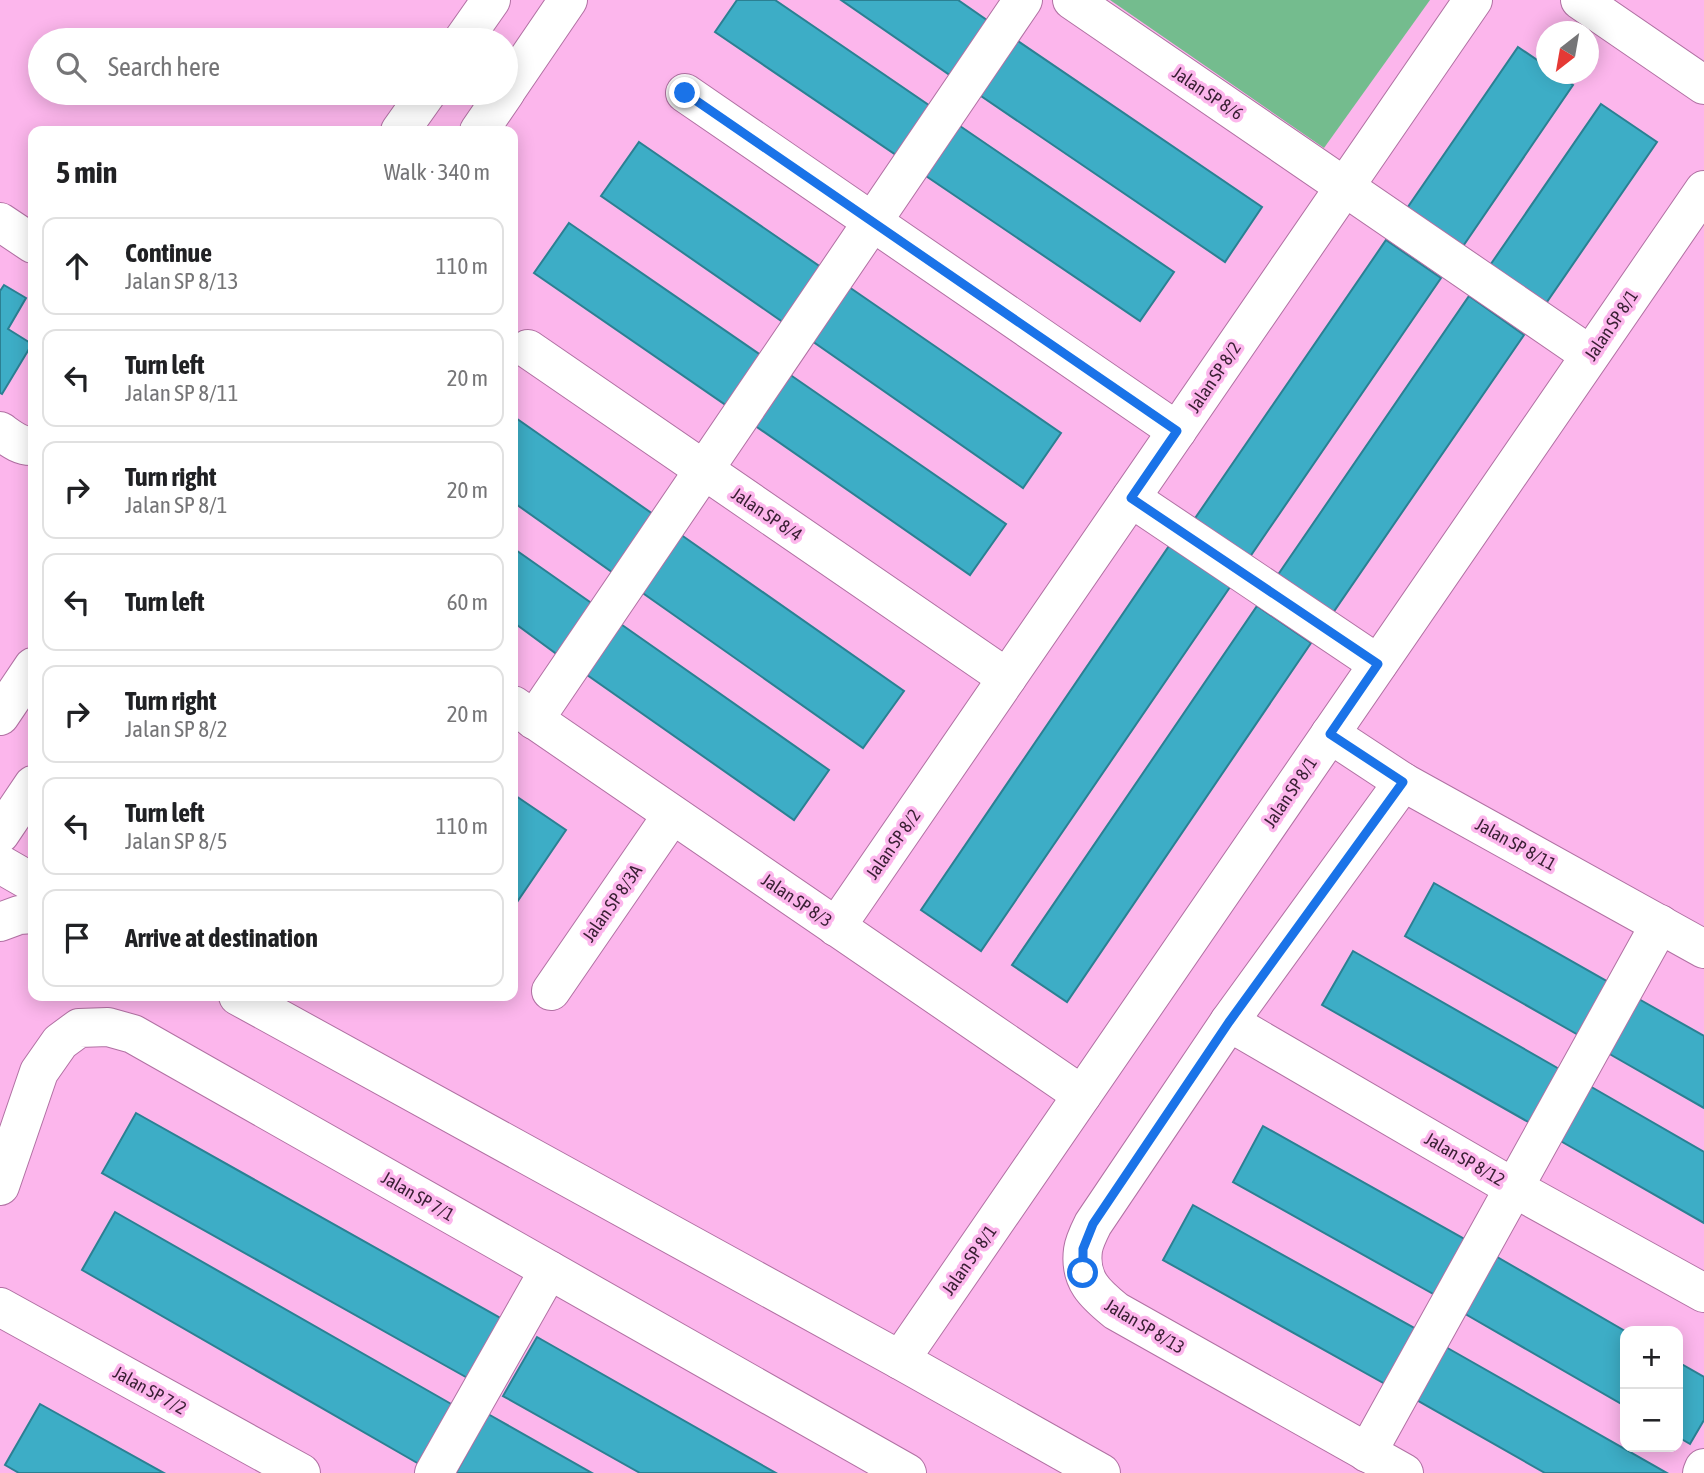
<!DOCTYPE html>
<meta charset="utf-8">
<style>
:root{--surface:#fff;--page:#f6f6f6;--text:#202124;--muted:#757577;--line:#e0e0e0}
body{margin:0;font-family:"Asap Condensed",sans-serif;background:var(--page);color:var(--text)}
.controls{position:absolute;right:21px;bottom:21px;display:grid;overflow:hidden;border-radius:14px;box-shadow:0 4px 18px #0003}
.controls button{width:63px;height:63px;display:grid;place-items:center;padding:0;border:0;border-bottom:2px solid var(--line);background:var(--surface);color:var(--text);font:35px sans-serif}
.compass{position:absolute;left:1536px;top:21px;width:63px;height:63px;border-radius:50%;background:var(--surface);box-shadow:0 4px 18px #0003;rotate:211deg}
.stop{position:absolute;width:21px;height:21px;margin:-16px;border:5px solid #1a73e8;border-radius:50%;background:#fff}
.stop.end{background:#1a73e8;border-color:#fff;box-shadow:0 2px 7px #0008}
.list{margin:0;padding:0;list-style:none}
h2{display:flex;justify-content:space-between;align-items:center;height:91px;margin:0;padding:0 28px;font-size:30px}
h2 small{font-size:23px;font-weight:400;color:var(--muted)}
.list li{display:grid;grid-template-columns:46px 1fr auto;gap:21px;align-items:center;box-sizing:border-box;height:98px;margin:0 14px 14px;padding:0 14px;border:2px solid var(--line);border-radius:14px}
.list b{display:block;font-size:26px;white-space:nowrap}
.list p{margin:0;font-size:23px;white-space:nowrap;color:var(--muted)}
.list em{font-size:23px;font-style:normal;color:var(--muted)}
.icon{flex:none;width:38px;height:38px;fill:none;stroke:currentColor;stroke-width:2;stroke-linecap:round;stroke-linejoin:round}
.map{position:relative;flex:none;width:1704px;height:1473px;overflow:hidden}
.search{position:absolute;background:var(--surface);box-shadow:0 4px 18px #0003;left:28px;top:28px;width:490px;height:77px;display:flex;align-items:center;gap:18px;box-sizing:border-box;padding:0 24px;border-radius:38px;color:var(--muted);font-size:26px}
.panel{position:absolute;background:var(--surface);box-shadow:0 4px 18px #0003;left:28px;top:126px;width:490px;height:875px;border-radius:14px}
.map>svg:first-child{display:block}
.green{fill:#74bc8e}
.building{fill:#3dadc6;stroke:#2b8093;stroke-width:2}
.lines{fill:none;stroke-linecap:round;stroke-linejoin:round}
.minor-casing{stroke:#b171a3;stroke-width:40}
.minor{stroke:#fff;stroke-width:38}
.route{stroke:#1a73e8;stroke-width:9}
.labels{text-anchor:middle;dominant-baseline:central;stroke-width:7;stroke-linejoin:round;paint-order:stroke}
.street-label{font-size:18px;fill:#381e32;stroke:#fcb6ec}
</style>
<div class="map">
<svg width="1704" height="1473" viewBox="0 0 1704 1473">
<rect width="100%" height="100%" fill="#fcb6ec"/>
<!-- green -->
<polygon class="green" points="1110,0 1430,0 1324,148"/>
<!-- building -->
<g class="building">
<polygon points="737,0 775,0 936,110 902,159 715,32"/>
<polygon points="841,0 958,0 994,25 957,80"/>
<polygon points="1015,39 1262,207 1225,262 978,94"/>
<polygon points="1518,47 1546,66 1546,74 1557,74 1573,85 1457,255 1401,217"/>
<polygon points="1601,104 1657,142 1540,312 1484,274"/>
<polygon points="957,124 1174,272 1140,321 923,174"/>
<polygon points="639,142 828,272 790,327 601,196"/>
<polygon points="569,223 768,360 733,410 534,273"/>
<polygon points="1386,240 1441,278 1245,564 1189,527"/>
<polygon points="4,285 26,298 8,329 32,344 2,394 0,393 0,291"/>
<polygon points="849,287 1061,433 1023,488 812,341"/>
<polygon points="1469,296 1524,335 1328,620 1273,582"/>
<polygon points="789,374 1006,524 970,575 754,425"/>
<polygon points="513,416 660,519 619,577 513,502"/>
<polygon points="677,532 904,691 863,748 637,589"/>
<polygon points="1169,546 1230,587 981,951 921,910"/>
<polygon points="513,548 597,607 562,658 513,622"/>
<polygon points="1257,606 1311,643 1067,1002 1012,965"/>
<polygon points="615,620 829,770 794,820 580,670"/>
<polygon points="513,794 566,830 513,908"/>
<polygon points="1434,883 1617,987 1587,1040 1405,936"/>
<polygon points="1353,951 1568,1074 1537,1127 1322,1005"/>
<polygon points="1637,998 1704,1036 1704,1108 1606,1052"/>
<polygon points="1588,1085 1704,1152 1704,1223 1557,1139"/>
<polygon points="136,1113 513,1325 480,1385 102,1173"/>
<polygon points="1263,1126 1475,1245 1444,1300 1233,1182"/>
<polygon points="1193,1205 1425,1334 1394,1389 1163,1260"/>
<polygon points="115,1212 460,1409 426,1468 82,1270"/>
<polygon points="1492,1254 1625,1331 1625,1406 1460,1311"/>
<polygon points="537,1337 776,1473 640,1473 503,1396"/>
<polygon points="1444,1346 1667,1473 1545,1473 1415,1399"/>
<polygon points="1678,1362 1704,1377 1704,1420 1690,1444 1678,1437"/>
<polygon points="40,1404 164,1473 19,1473 5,1465"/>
<polygon points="488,1414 592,1473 456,1473"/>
</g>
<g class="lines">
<defs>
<g id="minor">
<polyline points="1072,0 1590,355"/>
<polyline points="1580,0 1704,85"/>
<polyline points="463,40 491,0"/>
<polyline points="506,91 568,0"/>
<polyline points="685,93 1177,431"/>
<polyline points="400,131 427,93"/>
<polyline points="479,131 505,93"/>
<polyline points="0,222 33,244"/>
<polyline points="528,349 1007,678"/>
<path d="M0 431C10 438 20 447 33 446"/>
<polyline points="1131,498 1378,664"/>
<polyline points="513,705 1082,1095"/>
<polyline points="0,716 33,667"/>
<polyline points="534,720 1023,0"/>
<polyline points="1330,734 1403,782 1704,949"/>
<path d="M1403 782 1229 1022 1093 1224C1089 1232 1084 1242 1083 1250 1079 1280 1095 1294 1116 1311L1404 1473"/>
<polyline points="0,834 33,785"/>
<polyline points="0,864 33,883"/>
<polyline points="0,922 19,915 33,914"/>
<polyline points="836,927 1473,0"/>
<polyline points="551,991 672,815"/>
<polyline points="238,996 900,1360 1101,1473"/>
<polyline points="1229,1022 1514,1188 1704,1293"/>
<polyline points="0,1186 39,1072 60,1042 79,1028 108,1027 133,1034 907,1473"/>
<polyline points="0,1307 301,1473"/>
<polyline points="900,1360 1704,190"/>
<polyline points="1367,1453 1660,924"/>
<polyline points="434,1473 549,1270"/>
<polyline points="1702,1473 1704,1468"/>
</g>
</defs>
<!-- minor casing -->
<use href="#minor" class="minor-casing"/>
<!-- minor -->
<use href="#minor" class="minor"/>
</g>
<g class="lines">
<!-- route -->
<polyline class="route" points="685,93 1177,431 1131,498 1378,664 1330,734 1403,782 1229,1022 1093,1224 1083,1249 1083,1273"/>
</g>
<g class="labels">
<!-- street labels -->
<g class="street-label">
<text transform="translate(1208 93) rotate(34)">Jalan SP 8/6</text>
<text transform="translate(1611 325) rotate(-56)">Jalan SP 8/1</text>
<text transform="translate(1214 377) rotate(-56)">Jalan SP 8/2</text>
<text transform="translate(767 514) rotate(34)">Jalan SP 8/4</text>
<text transform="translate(1290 792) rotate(-56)">Jalan SP 8/1</text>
<text transform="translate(893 844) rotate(-55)">Jalan SP 8/2</text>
<text transform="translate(1516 844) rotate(29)">Jalan SP 8/11</text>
<text transform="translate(797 900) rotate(34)">Jalan SP 8/3</text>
<text transform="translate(612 903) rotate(-55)">Jalan SP 8/3A</text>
<text transform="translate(1465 1159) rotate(30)">Jalan SP 8/12</text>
<text transform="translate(418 1196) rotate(30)">Jalan SP 7/1</text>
<text transform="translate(969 1260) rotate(-55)">Jalan SP 8/1</text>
<text transform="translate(1145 1326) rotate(31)">Jalan SP 8/13</text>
<text transform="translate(150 1390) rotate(29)">Jalan SP 7/2</text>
</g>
</g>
</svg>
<div class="controls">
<button>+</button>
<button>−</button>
</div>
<svg class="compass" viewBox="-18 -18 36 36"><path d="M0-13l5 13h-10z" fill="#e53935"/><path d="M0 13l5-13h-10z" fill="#757577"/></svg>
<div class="stop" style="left:1083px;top:1273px"></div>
<div class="stop end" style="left:685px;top:93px"></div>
<div class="search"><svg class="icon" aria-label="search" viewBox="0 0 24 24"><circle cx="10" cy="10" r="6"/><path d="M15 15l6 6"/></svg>Search here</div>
<section class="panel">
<h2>5 min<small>Walk · 340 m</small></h2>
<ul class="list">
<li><svg class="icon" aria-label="ahead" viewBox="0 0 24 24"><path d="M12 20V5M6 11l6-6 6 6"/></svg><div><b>Continue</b><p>Jalan SP 8/13</p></div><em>110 m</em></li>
<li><svg class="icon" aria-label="left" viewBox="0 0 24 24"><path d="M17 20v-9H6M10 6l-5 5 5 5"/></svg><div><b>Turn left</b><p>Jalan SP 8/11</p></div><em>20 m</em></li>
<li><svg class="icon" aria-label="right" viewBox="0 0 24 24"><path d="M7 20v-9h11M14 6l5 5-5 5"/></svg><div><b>Turn right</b><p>Jalan SP 8/1</p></div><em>20 m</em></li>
<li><svg class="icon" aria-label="left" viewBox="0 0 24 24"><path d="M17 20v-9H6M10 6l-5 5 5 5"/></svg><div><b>Turn left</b></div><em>60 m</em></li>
<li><svg class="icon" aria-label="right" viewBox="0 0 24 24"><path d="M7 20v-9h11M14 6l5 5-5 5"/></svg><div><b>Turn right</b><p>Jalan SP 8/2</p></div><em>20 m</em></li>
<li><svg class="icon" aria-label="left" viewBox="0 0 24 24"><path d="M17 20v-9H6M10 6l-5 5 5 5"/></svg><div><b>Turn left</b><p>Jalan SP 8/5</p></div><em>110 m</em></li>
<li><svg class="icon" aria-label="arrive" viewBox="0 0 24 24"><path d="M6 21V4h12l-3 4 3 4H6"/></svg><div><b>Arrive at destination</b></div></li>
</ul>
</section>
</div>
